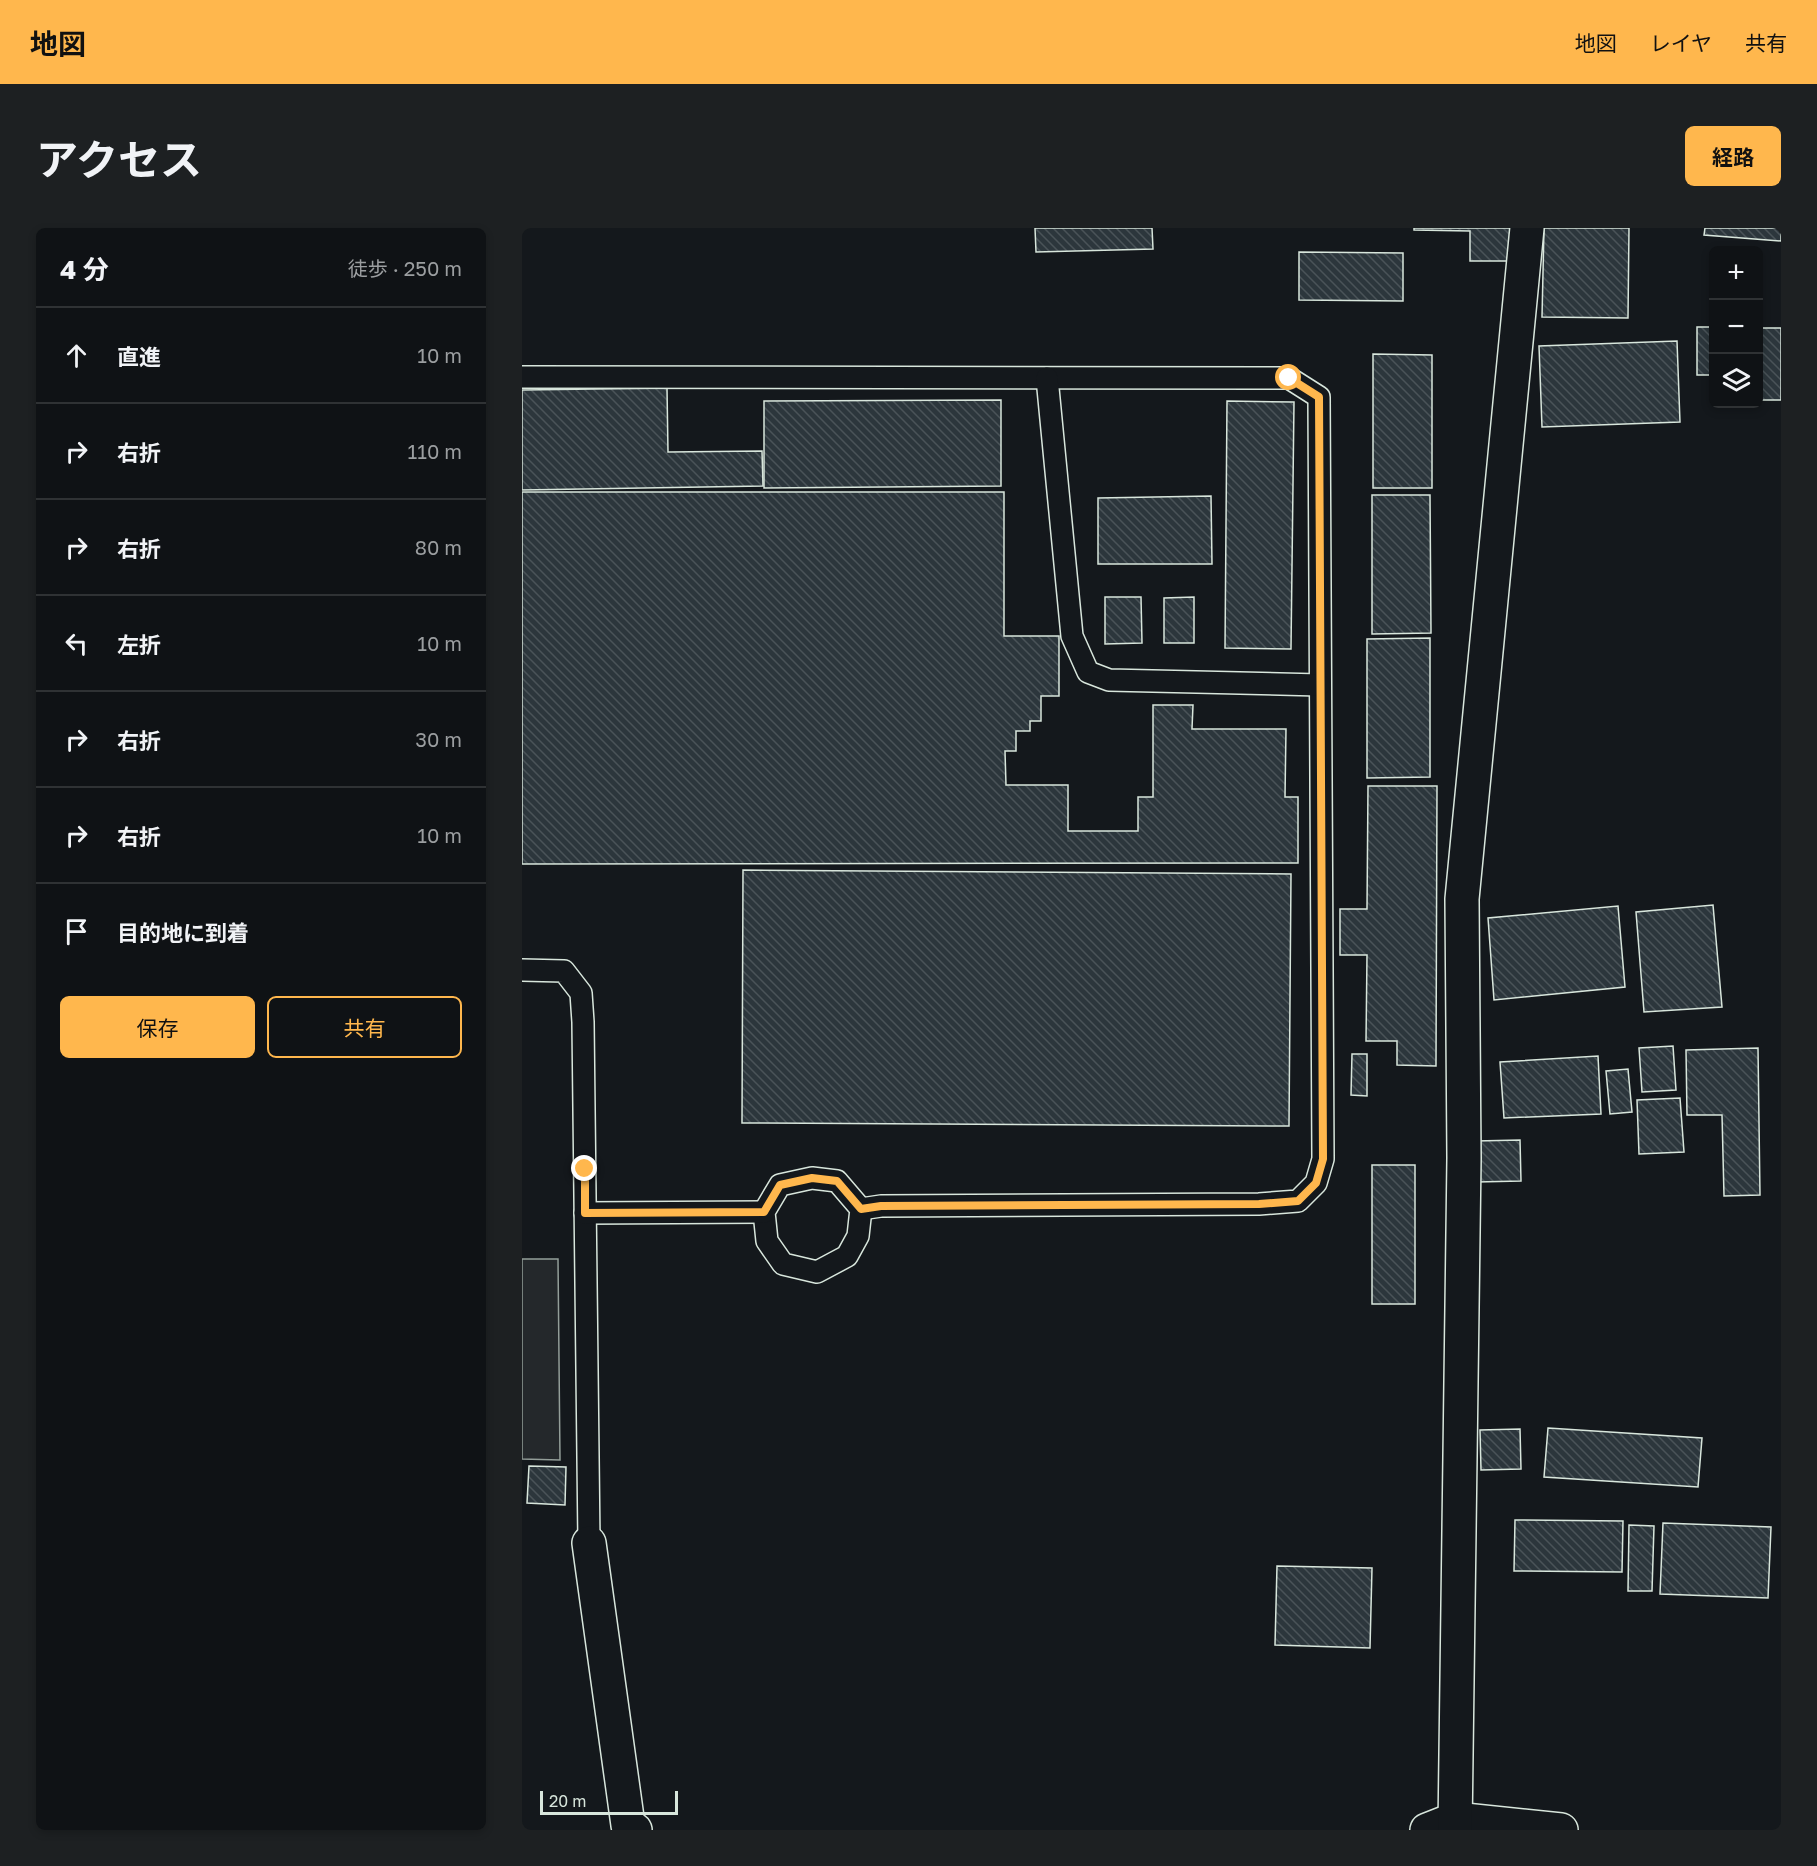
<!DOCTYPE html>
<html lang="ja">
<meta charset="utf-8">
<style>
:root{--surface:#0f1215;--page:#1d2022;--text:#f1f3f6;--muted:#9b9ea0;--line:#2f3234;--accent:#ffb74d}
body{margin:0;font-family:"Golos Text","Noto Sans JP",sans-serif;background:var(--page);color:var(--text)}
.controls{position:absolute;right:18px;top:18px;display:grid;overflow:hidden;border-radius:9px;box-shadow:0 3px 9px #0003}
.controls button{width:54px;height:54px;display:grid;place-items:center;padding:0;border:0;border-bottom:2px solid var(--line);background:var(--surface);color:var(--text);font:30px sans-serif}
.scale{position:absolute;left:18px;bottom:15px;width:138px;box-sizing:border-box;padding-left:6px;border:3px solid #d8e6dc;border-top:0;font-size:16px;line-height:21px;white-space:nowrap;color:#d8e6dc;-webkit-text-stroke:4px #14181c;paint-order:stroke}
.stop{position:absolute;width:18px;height:18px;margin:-14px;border:4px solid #ffb74d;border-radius:50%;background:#fff}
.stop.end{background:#ffb74d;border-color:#fff;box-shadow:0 2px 6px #0008}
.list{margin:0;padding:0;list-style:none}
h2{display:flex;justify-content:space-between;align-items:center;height:78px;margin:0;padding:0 24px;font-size:26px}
h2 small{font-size:20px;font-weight:400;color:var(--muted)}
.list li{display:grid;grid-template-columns:39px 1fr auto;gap:18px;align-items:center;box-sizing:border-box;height:96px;padding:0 24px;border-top:2px solid var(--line)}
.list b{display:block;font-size:22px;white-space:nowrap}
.list em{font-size:20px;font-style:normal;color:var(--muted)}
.actions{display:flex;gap:12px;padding:18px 24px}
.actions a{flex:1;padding:14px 0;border:2px solid var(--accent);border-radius:9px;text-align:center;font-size:21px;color:var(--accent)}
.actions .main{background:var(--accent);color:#111}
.icon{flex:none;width:33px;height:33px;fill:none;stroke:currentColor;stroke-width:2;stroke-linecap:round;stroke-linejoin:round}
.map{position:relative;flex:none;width:1259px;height:1602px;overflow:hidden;border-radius:9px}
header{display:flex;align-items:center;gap:36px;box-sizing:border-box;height:84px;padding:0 30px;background:var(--accent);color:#111}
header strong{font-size:28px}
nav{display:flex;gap:33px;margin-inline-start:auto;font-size:21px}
.intro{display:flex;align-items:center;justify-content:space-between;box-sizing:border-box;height:144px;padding:0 36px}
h1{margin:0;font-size:42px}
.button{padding:15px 27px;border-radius:9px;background:var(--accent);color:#111;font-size:21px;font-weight:700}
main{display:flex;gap:36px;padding:0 36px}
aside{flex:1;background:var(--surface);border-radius:9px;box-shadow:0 3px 9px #0003}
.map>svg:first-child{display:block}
.parking{fill:#24282b;stroke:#939e99;stroke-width:1.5}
.building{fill:url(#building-back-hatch);stroke:#d8e6dc;stroke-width:1.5}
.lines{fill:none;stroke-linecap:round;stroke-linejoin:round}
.service-casing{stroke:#d8e6dc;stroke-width:24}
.minor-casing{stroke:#d8e6dc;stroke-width:36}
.service{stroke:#14181c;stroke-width:21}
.minor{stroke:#14181c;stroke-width:33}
.route{stroke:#ffb74d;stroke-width:8}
</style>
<header>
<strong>地図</strong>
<nav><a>地図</a><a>レイヤ</a><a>共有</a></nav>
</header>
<div class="intro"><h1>アクセス</h1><a class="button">経路</a></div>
<main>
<aside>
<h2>4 分<small>徒歩 · 250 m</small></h2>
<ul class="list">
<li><svg class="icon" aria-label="ahead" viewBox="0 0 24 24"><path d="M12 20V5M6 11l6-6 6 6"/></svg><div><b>直進</b></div><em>10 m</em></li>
<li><svg class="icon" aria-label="right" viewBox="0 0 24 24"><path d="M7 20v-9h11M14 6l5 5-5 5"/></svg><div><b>右折</b></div><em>110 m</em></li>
<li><svg class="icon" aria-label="right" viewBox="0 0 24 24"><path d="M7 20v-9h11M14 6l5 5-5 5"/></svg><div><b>右折</b></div><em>80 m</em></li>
<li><svg class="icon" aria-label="left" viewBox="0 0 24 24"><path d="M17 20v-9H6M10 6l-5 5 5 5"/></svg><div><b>左折</b></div><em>10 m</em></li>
<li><svg class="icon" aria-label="right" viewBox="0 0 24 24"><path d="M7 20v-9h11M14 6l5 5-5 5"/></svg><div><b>右折</b></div><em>30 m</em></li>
<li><svg class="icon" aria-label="right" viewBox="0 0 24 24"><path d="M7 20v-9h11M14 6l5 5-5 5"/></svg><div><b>右折</b></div><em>10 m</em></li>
<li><svg class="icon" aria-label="arrive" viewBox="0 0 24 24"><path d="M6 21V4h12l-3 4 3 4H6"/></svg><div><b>目的地に到着</b></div></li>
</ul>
<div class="actions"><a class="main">保存</a><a>共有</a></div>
</aside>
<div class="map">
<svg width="1259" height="1602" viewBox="0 0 1259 1602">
<defs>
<pattern id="building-back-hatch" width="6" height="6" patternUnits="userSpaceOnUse" patternTransform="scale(1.5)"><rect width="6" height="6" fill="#2c363c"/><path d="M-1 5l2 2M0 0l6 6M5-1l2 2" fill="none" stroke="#4a5358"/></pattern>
</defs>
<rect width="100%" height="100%" fill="#14181c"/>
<!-- parking -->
<polygon class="parking" points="0,1031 36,1031 38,1232 0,1231"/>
<!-- building -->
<g class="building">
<polygon points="513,0 630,0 631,21 514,24"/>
<polygon points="892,0 991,0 991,33 948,33 948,3 892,2"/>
<polygon points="1022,0 1107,0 1106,90 1020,89"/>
<polygon points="1183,0 1259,0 1259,13 1182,7"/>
<polygon points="777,24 881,25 881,73 777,72"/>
<rect x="1175" y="99" width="17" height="48"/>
<rect x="1236" y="100" width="23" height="72"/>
<polygon points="1155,113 1158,194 1020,199 1017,118"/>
<polygon points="851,126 910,127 910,260 851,260"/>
<polygon points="145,160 146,224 240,223 241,258 0,262 0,162"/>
<polygon points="479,172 479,258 242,260 242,173"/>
<polygon points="705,173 772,174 769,421 703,420"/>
<polygon points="0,264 482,264 482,408 537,408 537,468 519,468 519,493 508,493 508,503 494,503 494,523 483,523 484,557 546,557 546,603 616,603 616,569 631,569 631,477 671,477 670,501 764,501 763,569 776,569 776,635 0,636"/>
<polygon points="850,267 908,267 909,405 850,406"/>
<polygon points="689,268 690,336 576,336 576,270"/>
<polygon points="583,369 619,369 620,415 583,416"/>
<polygon points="672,369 672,415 642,415 642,370"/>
<polygon points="908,410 908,549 845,550 845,411"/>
<polygon points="846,558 915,558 914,838 875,837 875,813 844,813 845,727 818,727 818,681 845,681"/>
<polygon points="221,642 769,646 767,898 220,895"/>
<polygon points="1191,677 1200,779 1122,784 1114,684"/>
<polygon points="1096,678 1103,759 972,772 966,690"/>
<polygon points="1151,818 1154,862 1120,864 1117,820"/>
<polygon points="1236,820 1238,967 1202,968 1200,887 1165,887 1164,822"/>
<polygon points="830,826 845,826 845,868 829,867"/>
<polygon points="1076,828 1079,886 982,890 978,834"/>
<polygon points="1106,841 1110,884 1088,886 1084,843"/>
<polygon points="1158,870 1162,924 1117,926 1115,872"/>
<polygon points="998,912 999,953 955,954 954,913"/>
<rect x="850" y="937" width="43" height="139"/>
<polygon points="1026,1200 1180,1210 1176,1259 1022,1249"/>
<polygon points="998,1201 999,1241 959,1242 958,1202"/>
<polygon points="7,1238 44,1239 43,1277 5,1275"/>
<polygon points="993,1292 1101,1293 1100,1344 992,1343"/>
<polygon points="1141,1295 1249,1299 1246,1370 1138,1366"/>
<polygon points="1107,1297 1132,1298 1130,1363 1106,1363"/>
<polygon points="755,1338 850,1340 848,1420 753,1417"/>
</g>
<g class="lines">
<defs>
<g id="service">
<polyline points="0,149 767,150 797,169 801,931 794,955 776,973 737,976 359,978 339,981"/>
<polyline points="525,150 550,408 566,444 587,452 798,457"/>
<polyline points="0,742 42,743 59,765 61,794 67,1315"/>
<polygon points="290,950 315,953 339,981 336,1008 325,1028 295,1044 261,1036 245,1013 242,984 258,957"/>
<polyline points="63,985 242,984"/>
</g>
<g id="minor">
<polyline points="67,1315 106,1597 113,1602"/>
<polyline points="905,1602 933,1591 1039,1602"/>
<polyline points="933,1602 942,930 940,671 1005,0"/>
</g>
</defs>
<!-- service casing -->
<use href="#service" class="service-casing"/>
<!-- minor casing -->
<use href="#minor" class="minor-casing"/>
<!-- service -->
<use href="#service" class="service"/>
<!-- minor -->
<use href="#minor" class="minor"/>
</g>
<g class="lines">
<!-- route -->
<polyline class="route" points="63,941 63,985 242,984 258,957 290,950 315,953 339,981 359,978 737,976 776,973 794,955 801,931 797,169 767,150"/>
</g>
</svg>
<div class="controls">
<button>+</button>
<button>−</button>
<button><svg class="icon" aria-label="layers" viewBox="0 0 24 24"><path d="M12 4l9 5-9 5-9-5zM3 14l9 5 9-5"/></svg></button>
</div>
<div class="scale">20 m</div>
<div class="stop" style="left:767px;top:150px"></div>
<div class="stop end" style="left:63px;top:941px"></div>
</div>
</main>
